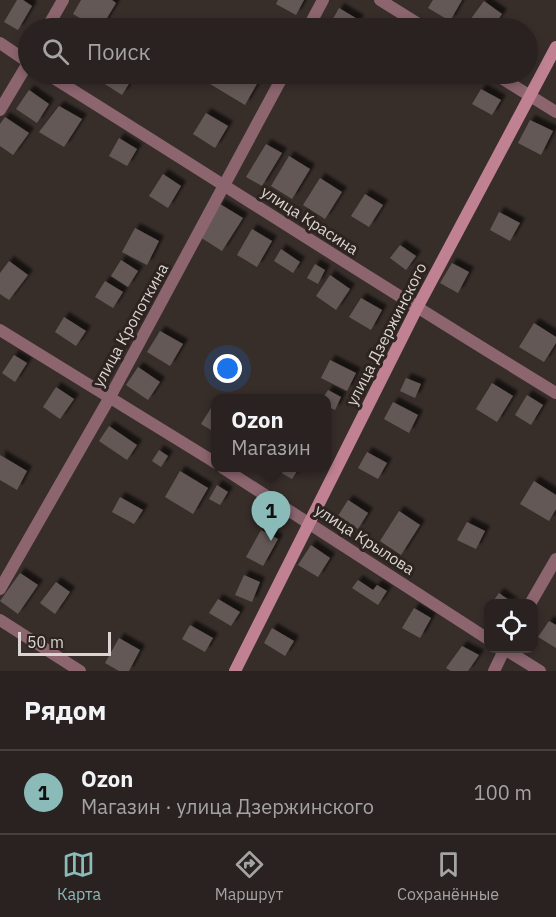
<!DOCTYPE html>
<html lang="ru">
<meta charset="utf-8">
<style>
:root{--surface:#292220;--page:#352f2d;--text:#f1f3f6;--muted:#a5a4a5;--line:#453f3e;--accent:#8bbbb9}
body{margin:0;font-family:"IBM Plex Sans",sans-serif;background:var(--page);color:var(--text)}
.controls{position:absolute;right:18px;bottom:18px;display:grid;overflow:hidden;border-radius:12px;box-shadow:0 3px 9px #0003}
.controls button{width:54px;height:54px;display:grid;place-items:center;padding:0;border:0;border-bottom:2px solid var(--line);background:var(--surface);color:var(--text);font:30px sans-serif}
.scale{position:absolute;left:18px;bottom:15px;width:93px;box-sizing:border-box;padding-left:6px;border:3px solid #dbd4d2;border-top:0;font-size:16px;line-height:21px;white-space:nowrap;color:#dbd4d2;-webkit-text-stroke:4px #2d2420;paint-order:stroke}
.you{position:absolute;left:228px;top:369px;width:21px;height:21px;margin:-15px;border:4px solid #fff;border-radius:50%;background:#1a73e8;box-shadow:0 0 0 9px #1a73e833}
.badge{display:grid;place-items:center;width:39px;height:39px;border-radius:50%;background:var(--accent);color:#111;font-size:20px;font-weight:700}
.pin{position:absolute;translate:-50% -50px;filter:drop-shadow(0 2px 3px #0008)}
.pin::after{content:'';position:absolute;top:32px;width:21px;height:18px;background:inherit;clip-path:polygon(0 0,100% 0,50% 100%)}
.popup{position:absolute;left:211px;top:394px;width:120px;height:78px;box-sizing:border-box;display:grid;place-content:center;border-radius:12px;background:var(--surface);filter:drop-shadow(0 2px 4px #0005);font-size:20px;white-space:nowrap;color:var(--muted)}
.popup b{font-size:22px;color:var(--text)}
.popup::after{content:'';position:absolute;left:50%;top:100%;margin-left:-12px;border:12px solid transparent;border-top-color:var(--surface)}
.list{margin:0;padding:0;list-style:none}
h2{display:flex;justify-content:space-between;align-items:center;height:78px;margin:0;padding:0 24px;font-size:26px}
h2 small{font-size:20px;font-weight:400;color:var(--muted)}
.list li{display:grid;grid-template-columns:39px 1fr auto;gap:18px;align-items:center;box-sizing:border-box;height:84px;padding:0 24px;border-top:2px solid var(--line)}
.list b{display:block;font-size:22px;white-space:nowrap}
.list p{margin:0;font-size:20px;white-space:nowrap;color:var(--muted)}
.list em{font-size:20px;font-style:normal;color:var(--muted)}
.icon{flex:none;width:33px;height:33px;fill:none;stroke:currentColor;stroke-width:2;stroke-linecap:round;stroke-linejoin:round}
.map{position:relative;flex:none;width:556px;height:671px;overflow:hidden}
.search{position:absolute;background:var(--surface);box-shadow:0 3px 9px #0003;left:18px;right:18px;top:18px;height:66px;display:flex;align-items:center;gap:15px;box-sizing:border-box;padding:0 21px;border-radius:33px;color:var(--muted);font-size:22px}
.sheet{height:162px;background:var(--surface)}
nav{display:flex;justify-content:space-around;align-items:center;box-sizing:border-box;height:84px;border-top:2px solid var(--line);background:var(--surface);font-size:16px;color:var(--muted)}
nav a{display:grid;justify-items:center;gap:3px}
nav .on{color:var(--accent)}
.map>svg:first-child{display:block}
.building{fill:#645955;filter:url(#shadow)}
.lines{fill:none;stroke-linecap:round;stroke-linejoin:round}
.street{stroke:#8c656f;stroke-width:12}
.secondary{stroke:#c08292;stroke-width:12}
.labels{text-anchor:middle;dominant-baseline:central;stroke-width:6;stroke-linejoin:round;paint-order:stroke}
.street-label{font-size:16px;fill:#dbd4d2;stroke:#2d2420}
</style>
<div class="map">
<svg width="556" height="671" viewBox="0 0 556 671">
<defs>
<filter id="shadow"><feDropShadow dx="5" dy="-5" stdDeviation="1.5" flood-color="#0009"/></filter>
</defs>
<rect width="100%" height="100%" fill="#372e2a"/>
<!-- building -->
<g class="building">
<polygon points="17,0 23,0 32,6 18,30 4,22"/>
<polygon points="81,0 112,0 116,3 101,28 97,28 73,14"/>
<polygon points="278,0 304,0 296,15 276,4"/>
<polygon points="433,0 462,0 450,21 428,8"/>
<polygon points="484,1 502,14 492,28 464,28"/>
<polygon points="339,8 359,20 354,28 338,28 330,24"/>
<polygon points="100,74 135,74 122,95 97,79"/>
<polygon points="209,74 244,74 258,82 245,105 205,81"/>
<polygon points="481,89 501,100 492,115 472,104"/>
<polygon points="29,90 49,104 37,123 16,109"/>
<polygon points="59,106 82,119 64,147 39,132"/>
<polygon points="206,113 228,126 215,148 193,134"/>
<polygon points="5,117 29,133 13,155 0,146 0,124"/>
<polygon points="530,120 553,131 541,155 518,143"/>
<polygon points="119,138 137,149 127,166 109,156"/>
<polygon points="266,144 282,153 262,186 246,177"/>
<polygon points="289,156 310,169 292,199 271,186"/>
<polygon points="163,174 181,186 168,208 149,196"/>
<polygon points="320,178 342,192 325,219 303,205"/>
<polygon points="365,194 383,205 369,227 351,216"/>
<polygon points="220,204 243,218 222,251 200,237"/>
<polygon points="499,212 520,223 510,241 490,230"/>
<polygon points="135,228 159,241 147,265 122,252"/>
<polygon points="252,229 272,241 257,267 237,255"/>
<polygon points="400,245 416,256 406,270 390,258"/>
<polygon points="281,249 300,262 293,273 274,261"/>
<polygon points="121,260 138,271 128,287 111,276"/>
<polygon points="9,261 28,275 9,300 0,294 0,273"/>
<polygon points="452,263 469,272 458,293 440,283"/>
<polygon points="315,264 325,270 318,284 307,278"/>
<polygon points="330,275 350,289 336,310 316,296"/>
<polygon points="105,281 123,292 113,308 95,297"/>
<polygon points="361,298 382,310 371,330 349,317"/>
<polygon points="64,317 86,331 76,346 55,332"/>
<polygon points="534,323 556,337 556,343 544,362 519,347"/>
<polygon points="160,331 183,344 170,366 147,352"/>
<polygon points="14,355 27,363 15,382 2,373"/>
<polygon points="330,360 356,373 347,391 321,378"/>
<polygon points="138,367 160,382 148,400 126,385"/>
<polygon points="406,378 421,384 415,398 400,391"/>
<polygon points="492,383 513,396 497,422 476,409"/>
<polygon points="56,387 74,399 60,419 43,407"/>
<polygon points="328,390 341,397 335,410 326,406 326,398 323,398"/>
<polygon points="527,395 543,405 531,425 515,415"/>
<polygon points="216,400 216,433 201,424"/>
<polygon points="393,402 418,415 409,433 384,419"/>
<polygon points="109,426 137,445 127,460 99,441"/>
<polygon points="159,450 168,456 161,467 152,461"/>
<polygon points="367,452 387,463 378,479 358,468"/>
<polygon points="0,455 27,471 17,490 0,480"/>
<polygon points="273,468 299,468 292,479"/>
<polygon points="180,471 208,488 193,514 165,497"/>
<polygon points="534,481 556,495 556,509 549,521 520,504"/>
<polygon points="217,485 228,492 220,505 209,499"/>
<polygon points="120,497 143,510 134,524 112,512"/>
<polygon points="348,500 368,513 358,529 338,516"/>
<polygon points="399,511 420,525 401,555 380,541"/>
<polygon points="467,522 485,531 476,549 457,540"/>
<polygon points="261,530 278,539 263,566 246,557"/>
<polygon points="311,545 330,558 318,577 298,565"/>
<polygon points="20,573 38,585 18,614 0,601"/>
<polygon points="244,575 260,582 252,602 235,595"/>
<polygon points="358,580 373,590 377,585 387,591 378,605 352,588"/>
<polygon points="56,582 70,592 55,614 40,603"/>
<polygon points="499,593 514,604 491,604"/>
<polygon points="218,599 240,612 231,626 209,613"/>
<polygon points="414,608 431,618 420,638 402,628"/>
<polygon points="549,621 556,625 556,648 538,637"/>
<polygon points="190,625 213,638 205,652 182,639"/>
<polygon points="272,628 294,641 285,656 264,643"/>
<polygon points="119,638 140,650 129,671 119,671 105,663"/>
<polygon points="462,646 479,655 468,671 451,671 446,668"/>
</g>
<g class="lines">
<!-- street -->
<g class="street">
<polyline points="380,0 425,28"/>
<polyline points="47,28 63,0"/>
<polyline points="308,28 323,0"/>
<polyline points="0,43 28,62"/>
<path d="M47 74C217 180 385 289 556 393"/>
<polyline points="495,74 556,112"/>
<polyline points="0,110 28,63"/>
<polyline points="0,330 216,463"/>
<polyline points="223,468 488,639"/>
<polyline points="0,589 110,397 284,74"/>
<polyline points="530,604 556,559"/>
<polyline points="0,620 80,671"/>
<polyline points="503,648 540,671"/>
<polyline points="494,671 505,648"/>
</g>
<!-- secondary -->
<polyline class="secondary" points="235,671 417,308 556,47"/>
</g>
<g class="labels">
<!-- street labels -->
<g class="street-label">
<text transform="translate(310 220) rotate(33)">улица Красина</text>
<text transform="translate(130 325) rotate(-61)">улица Кропоткина</text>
<text transform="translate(386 334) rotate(-63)">улица Дзержинского</text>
<text transform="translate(365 539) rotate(33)">улица Крылова</text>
</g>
</g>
</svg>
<div class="controls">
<button><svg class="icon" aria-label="locate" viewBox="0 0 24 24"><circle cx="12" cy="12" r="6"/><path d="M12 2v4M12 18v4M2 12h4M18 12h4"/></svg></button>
</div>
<div class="scale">50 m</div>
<div class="you"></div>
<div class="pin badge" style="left:271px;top:541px">1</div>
<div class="popup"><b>Ozon</b>Магазин</div>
<div class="search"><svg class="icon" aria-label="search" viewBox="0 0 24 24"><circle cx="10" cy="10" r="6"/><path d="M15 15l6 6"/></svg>Поиск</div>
</div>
<section class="sheet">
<h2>Рядом<small></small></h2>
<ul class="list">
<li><span class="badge">1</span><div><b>Ozon</b><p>Магазин · улица Дзержинского</p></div><em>100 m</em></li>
</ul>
</section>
<nav>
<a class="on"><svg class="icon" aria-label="map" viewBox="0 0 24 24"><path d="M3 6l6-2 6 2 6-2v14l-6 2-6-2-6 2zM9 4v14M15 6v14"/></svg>Карта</a>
<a><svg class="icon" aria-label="directions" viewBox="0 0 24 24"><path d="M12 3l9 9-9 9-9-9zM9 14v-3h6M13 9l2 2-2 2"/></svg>Маршрут</a>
<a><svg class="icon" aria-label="saved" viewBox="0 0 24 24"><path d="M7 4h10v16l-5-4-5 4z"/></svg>Сохранённые</a>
</nav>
